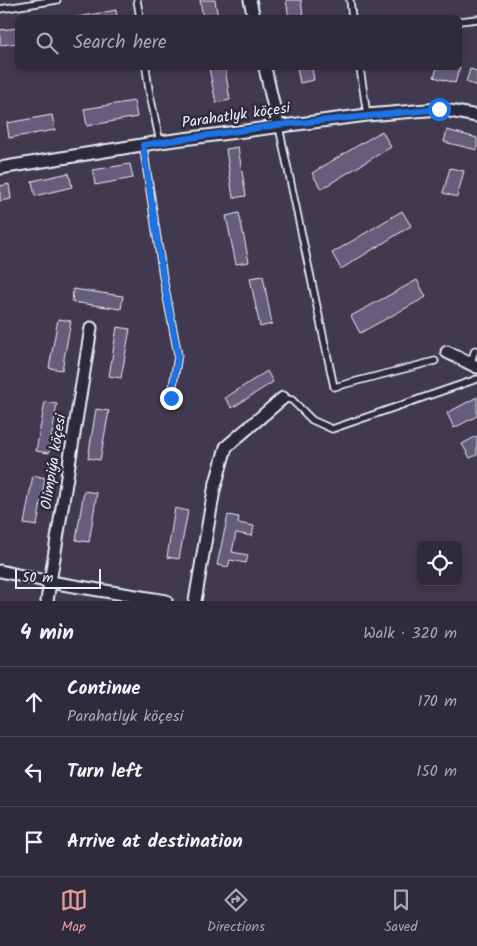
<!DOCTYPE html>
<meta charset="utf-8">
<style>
:root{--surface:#302b3c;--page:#3c3747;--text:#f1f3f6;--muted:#a8a7af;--line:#4b4756;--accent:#e69b98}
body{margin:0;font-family:Kalam,sans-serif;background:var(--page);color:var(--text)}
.controls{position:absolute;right:15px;bottom:15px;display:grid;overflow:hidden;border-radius:8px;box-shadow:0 2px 8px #0003}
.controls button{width:45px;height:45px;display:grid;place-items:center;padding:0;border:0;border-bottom:1px solid var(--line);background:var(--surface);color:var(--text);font:25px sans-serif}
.scale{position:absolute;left:15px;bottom:12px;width:86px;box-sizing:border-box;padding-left:5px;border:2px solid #e8f1f8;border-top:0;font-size:14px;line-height:18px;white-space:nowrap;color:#e8f1f8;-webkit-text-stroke:4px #2f2a3d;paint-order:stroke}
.stop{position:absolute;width:15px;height:15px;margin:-11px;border:4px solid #1a73e8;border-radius:50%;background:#fff}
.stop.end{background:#1a73e8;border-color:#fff;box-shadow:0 1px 5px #0008}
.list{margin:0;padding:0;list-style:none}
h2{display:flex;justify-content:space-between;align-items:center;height:65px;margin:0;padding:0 20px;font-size:21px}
h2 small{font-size:16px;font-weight:400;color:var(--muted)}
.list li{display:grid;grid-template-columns:32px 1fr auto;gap:15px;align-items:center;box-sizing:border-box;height:70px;padding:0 20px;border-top:1px solid var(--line)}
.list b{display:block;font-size:19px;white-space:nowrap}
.list p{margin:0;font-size:16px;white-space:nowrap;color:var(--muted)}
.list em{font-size:16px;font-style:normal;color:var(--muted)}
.icon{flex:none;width:28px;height:28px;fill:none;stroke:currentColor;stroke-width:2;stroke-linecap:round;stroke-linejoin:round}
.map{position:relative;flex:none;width:477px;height:601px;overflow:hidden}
.search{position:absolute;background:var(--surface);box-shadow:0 2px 8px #0003;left:15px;right:15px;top:15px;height:55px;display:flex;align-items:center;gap:12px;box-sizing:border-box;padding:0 18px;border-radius:8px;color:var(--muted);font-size:19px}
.sheet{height:275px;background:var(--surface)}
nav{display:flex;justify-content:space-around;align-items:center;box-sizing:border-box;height:70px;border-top:1px solid var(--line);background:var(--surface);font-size:14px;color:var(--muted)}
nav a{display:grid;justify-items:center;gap:2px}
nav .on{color:var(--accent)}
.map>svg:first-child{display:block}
.building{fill:#665d7b;stroke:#e8f1f8}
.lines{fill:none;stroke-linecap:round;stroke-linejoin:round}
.lane-casing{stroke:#e8f1f8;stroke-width:9}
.street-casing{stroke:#e8f1f8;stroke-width:15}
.lane{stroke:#2f2a3d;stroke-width:5.5}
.street{stroke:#2f2a3d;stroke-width:11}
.route{stroke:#1a73e8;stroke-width:6}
.labels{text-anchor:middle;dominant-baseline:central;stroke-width:5;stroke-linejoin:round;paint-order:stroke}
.street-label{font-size:15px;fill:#e8f1f8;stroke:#2f2a3d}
</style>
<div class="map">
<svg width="477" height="601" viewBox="0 0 477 601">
<rect width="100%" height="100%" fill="#403950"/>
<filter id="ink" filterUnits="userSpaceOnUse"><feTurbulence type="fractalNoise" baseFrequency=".02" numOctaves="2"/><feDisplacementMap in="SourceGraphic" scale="10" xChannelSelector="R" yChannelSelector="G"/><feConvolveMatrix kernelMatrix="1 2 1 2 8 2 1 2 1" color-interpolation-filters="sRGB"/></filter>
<g filter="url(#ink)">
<!-- building -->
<g class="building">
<polygon points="200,0 215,0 218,18 203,18"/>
<polygon points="286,0 301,0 303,16 289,18"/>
<polygon points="116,10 117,18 78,18 78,17"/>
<polygon points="18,28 18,43 0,45 0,30"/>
<polygon points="460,67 455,83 434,77 437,68"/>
<polygon points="209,68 225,68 230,100 216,103"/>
<polygon points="297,68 312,68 314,80 300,83"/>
<polygon points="470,69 477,71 477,86 466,82"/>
<polygon points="134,101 137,117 87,126 84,109"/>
<polygon points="52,115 55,130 9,138 7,123"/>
<polygon points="447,130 477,138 477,150 444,142"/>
<polygon points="382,131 391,147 321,189 312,173"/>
<polygon points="238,147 246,196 233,198 226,149"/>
<polygon points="130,164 133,178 95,185 93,170"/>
<polygon points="450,168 464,171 457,197 443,193"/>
<polygon points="69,173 72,187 35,196 32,181"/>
<polygon points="9,184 11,199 0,201 0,186"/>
<polygon points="402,211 411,226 341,269 332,253"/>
<polygon points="239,213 249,262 236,264 226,216"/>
<polygon points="263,276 272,324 260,327 250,278"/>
<polygon points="417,280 426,297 360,333 351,316"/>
<polygon points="73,289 123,296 121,309 72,302"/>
<polygon points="58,319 71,321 62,370 49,368"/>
<polygon points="117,327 130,329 121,378 109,376"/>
<polygon points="267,371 273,382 232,408 225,398"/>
<polygon points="477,397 477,416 454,428 447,413"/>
<polygon points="45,402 57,404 49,453 36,451"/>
<polygon points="96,409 109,411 100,460 88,458"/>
<polygon points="477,436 477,455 470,458 462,444"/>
<polygon points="33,475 45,478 37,526 24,524"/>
<polygon points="84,491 97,493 89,542 76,540"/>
<polygon points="175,508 188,511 179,559 167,557"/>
<polygon points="228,515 239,517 238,523 254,526 252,536 236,533 232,552 248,555 246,563 230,560 228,567 217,565"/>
</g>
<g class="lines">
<defs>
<g id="lane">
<polyline points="137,0 140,18"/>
<polyline points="350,0 352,18"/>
<polyline points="0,9 57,0"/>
<polyline points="460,21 477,19"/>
<polyline points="146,68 149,90 160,142"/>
<polyline points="360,68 367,115"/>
<polyline points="279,127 334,387 435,361"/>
<polyline points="143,145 163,277 178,355 171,398"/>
<polyline points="470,364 475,350"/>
<polyline points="283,398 292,400 312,420 332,429 477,379"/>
</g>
<g id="street">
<polyline points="250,0 254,18"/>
<polyline points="265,68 278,125"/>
<polyline points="0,168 160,142 367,115 439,109 477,116"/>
<polyline points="447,352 477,367"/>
<polyline points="0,571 50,582 166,601"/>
<polyline points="47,601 91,328"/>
<polyline points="195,601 214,490 226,447 283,398"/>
</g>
</defs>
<!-- lane casing -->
<use href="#lane" class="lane-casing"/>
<!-- street casing -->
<use href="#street" class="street-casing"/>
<!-- lane -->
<use href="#lane" class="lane"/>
<!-- street -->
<use href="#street" class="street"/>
</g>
</g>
<g class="lines" filter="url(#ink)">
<!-- route -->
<polyline class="route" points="171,398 178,355 163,277 143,145 278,125 439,109"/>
</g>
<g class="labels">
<!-- street labels -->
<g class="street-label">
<text transform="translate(236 116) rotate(-8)">Parahatlyk köçesi</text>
<text transform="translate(54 462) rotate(-81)">Olimpiýa köçesi</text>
</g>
</g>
</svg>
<div class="controls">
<button><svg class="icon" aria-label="locate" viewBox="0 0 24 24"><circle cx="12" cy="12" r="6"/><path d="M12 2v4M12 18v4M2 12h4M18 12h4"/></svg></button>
</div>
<div class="scale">50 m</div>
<div class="stop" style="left:439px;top:109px"></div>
<div class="stop end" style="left:171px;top:398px"></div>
<div class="search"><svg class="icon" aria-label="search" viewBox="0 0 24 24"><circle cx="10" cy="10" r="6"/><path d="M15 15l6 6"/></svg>Search here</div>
</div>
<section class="sheet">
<h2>4 min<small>Walk · 320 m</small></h2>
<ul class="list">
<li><svg class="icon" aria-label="ahead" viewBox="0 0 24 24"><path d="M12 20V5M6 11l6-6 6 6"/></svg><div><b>Continue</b><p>Parahatlyk köçesi</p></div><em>170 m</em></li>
<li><svg class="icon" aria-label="left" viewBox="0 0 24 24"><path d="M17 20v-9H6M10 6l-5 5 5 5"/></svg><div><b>Turn left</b></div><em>150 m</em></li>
<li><svg class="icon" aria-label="arrive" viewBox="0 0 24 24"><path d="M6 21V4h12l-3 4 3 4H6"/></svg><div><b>Arrive at destination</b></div></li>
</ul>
</section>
<nav>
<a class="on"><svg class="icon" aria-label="map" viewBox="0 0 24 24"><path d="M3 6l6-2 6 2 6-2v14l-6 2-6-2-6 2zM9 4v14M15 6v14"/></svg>Map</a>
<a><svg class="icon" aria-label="directions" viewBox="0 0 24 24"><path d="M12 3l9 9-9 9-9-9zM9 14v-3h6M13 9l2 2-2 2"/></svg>Directions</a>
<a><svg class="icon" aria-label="saved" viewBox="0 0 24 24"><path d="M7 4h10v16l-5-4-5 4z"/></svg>Saved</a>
</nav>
